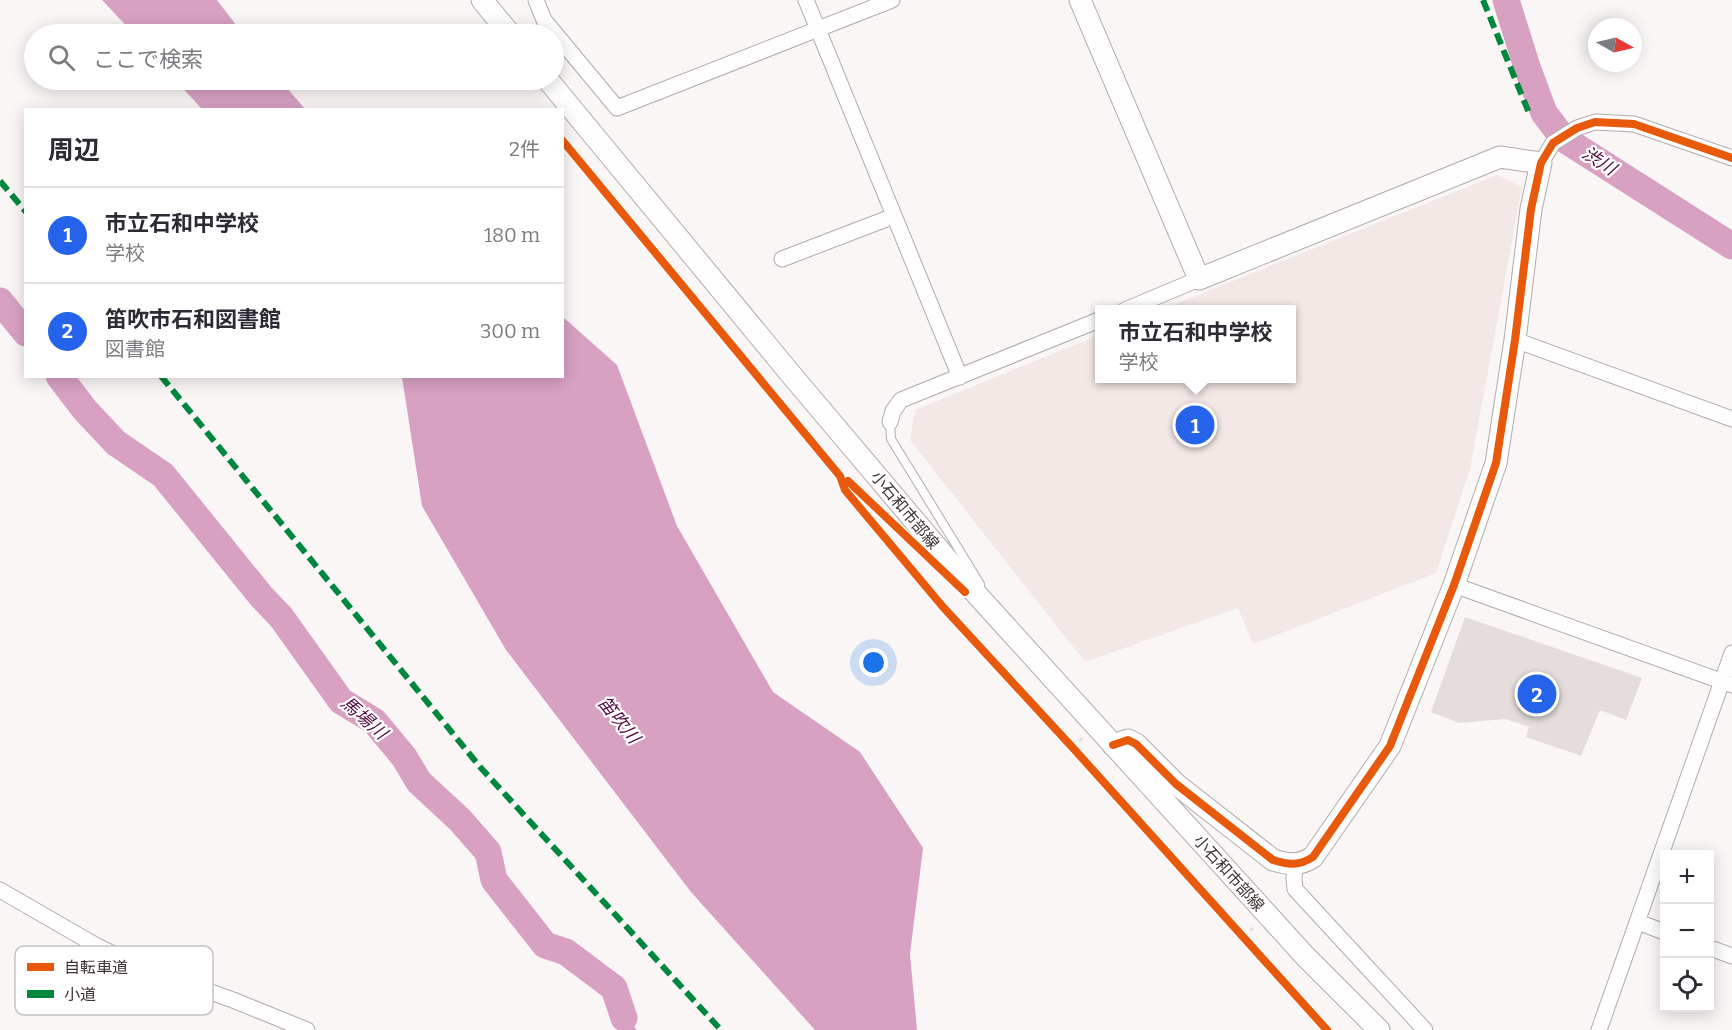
<!DOCTYPE html>
<html lang="ja">
<meta charset="utf-8">
<style>
:root{--surface:#fff;--page:#f2f2f3;--text:#2b2b33;--muted:#7c7c81;--line:#e1e1e2;--accent:#2563eb}
body{margin:0;font-family:Bitter,"Noto Sans JP",serif;background:var(--page);color:var(--text)}
.controls{position:absolute;right:18px;bottom:18px;display:grid;overflow:hidden;border-radius:0px;box-shadow:0 3px 15px #0003}
.controls button{width:54px;height:54px;display:grid;place-items:center;padding:0;border:0;border-bottom:2px solid var(--line);background:var(--surface);color:var(--text);font:30px sans-serif}
.compass{position:absolute;left:1588px;top:18px;width:54px;height:54px;border-radius:50%;background:var(--surface);box-shadow:0 3px 15px #0003;rotate:98deg}
.you{position:absolute;left:874px;top:663px;width:21px;height:21px;margin:-15px;border:4px solid #fff;border-radius:50%;background:#1a73e8;box-shadow:0 0 0 9px #1a73e833}
.badge{display:grid;place-items:center;width:39px;height:39px;border-radius:50%;background:var(--accent);color:#fff;font-size:20px;font-weight:700}
.pin{position:absolute;translate:-50% -50%;border:3px solid #fff;box-shadow:0 2px 6px #0006}
.popup{position:absolute;left:1095px;top:305px;width:201px;height:78px;box-sizing:border-box;display:grid;place-content:center;border-radius:0px;background:var(--surface);filter:drop-shadow(0 2px 4px #0005);font-size:20px;white-space:nowrap;color:var(--muted)}
.popup b{font-size:22px;color:var(--text)}
.popup::after{content:'';position:absolute;left:50%;top:100%;margin-left:-12px;border:12px solid transparent;border-top-color:var(--surface)}
.list{margin:0;padding:0;list-style:none}
h2{display:flex;justify-content:space-between;align-items:center;height:78px;margin:0;padding:0 24px;font-size:26px}
h2 small{font-size:20px;font-weight:400;color:var(--muted)}
.list li{display:grid;grid-template-columns:39px 1fr auto;gap:18px;align-items:center;box-sizing:border-box;height:96px;padding:0 24px;border-top:2px solid var(--line)}
.list b{display:block;font-size:22px;white-space:nowrap}
.list p{margin:0;font-size:20px;white-space:nowrap;color:var(--muted)}
.list em{font-size:20px;font-style:normal;color:var(--muted)}
.icon{flex:none;width:33px;height:33px;fill:none;stroke:currentColor;stroke-width:2;stroke-linecap:round;stroke-linejoin:round}
.map{position:relative;flex:none;width:1732px;height:1030px;overflow:hidden}
.search{position:absolute;background:var(--surface);box-shadow:0 3px 15px #0003;left:24px;top:24px;width:540px;height:66px;display:flex;align-items:center;gap:15px;box-sizing:border-box;padding:0 21px;border-radius:33px;color:var(--muted);font-size:22px}
.panel{position:absolute;background:var(--surface);box-shadow:0 3px 15px #0003;left:24px;top:108px;width:540px;height:270px;border-radius:0px}
.map>svg:first-child{display:block}
.built{fill:#f4e8e6}
.water{fill:#d8a1c2}
.lines{fill:none;stroke-linecap:round;stroke-linejoin:round}
.stream{stroke:#d8a1c2;stroke-width:4.5}
.river{stroke:#d8a1c2;stroke-width:27}
.building{fill:#e4dddb}
.lane-casing{stroke:#b1abab;stroke-width:10}
.street-casing{stroke:#b1abab;stroke-width:17}
.secondary-casing{stroke:#b1abab;stroke-width:23}
.path{stroke:#e5e2e2;stroke-width:3;stroke-dasharray:4.5 4.5;stroke-linecap:butt}
.lane{stroke:#fefefe;stroke-width:8}
.street{stroke:#fefefe;stroke-width:15}
.secondary{stroke:#fefefe;stroke-width:21}
.quiet{stroke:#00873e;stroke-width:6;stroke-dasharray:12 6;stroke-linecap:butt}
.cycleway-casing{stroke:#fff;stroke-width:11}
.cycleway{stroke:#e8590c;stroke-width:8}
.labels{text-anchor:middle;dominant-baseline:central;stroke-width:4.5;stroke-linejoin:round;paint-order:stroke}
.street-label{font-size:16px;fill:#3e3433;stroke:#fff}
.water-label{font-size:18px;font-style:italic;fill:#50093c;stroke:#fff}
.key{fill:#fff;stroke:#c5c2c2;stroke-width:1.5}
.key-label{font-size:16px;fill:#3e3433}
</style>
<div class="map">
<svg width="1732" height="1030" viewBox="0 0 1732 1030">
<rect width="100%" height="100%" fill="#fbf6f6"/>
<!-- built -->
<polygon class="built" points="1497,175 1522,187 1470,469 1436,573 1253,644 1238,608 1085,662 910,440 915,410 1099,335 1099,378 1291,378 1291,310 1163,309"/>
<!-- water -->
<g class="water">
<polygon points="102,0 217,0 243,34 134,34"/>
<polygon points="175,80 280,80 305,109 202,109"/>
<polygon points="563,317 617,365 677,526 773,692 860,752 923,848 910,954 917,1030 815,1030 691,892 506,650 422,506 402,377 562,376"/>
</g>
<g class="lines">
<!-- stream -->
<g class="stream">
<polyline points="624,1018 634,1030"/>
<polyline points="623,1030 624,1018"/>
</g>
<!-- river -->
<g class="river">
<polyline points="1506,0 1527,67 1544,113 1564,139 1732,246"/>
<polyline points="0,301 26,333"/>
<polyline points="59,376 85,410 116,443 163,475 261,596 281,617 341,701 374,721 404,757 419,782 460,820 488,852 494,880 545,945 566,952 614,988 624,1018"/>
</g>
</g>
<!-- building -->
<polygon class="building" points="1465,617 1642,678 1626,720 1600,710 1581,756 1526,737 1529,727 1505,719 1459,723 1431,712"/>
<g class="lines">
<defs>
<polyline id="lane" points="890,422 891,439 980,584"/>
<g id="street">
<polyline points="536,0 544,20 617,108 892,0"/>
<polyline points="806,0 960,377"/>
<polyline points="1541,163 1553,143 1577,128 1595,122 1634,124 1732,158"/>
<polyline points="782,259 894,216"/>
<polyline points="1125,310 1199,279"/>
<polyline points="1515,340 1732,419"/>
<polyline points="890,422 893,411 901,400 1099,320"/>
<polyline points="1454,585 1732,685"/>
<polyline points="1295,865 1294,879 1295,889 1425,1030"/>
<polyline points="0,890 97,946 138,966 233,1000 307,1030"/>
<polyline points="1638,922 1664,932"/>
<polyline points="1710,948 1732,956"/>
<polyline points="1599,1030 1732,653"/>
</g>
<g id="secondary">
<polyline points="482,0 510,34"/>
<path d="M1080 0 1199 279 1500 157 1541 163 1531 209 1515 340 1496 463 1454 585 1390 746 1313 857C1299 866 1289 865 1273 860L1176 784 1136 744 1128 740 1113 745"/>
<polyline points="548,80 794,378 979,597 1305,956 1379,1030"/>
</g>
</defs>
<!-- lane casing -->
<use href="#lane" class="lane-casing"/>
<!-- street casing -->
<use href="#street" class="street-casing"/>
<!-- secondary casing -->
<use href="#secondary" class="secondary-casing"/>
<!-- path -->
<g class="path">
<polyline points="1073,748 1084,736"/>
<polyline points="1243,937 1255,926"/>
</g>
<!-- lane -->
<use href="#lane" class="lane"/>
<!-- street -->
<use href="#street" class="street"/>
<!-- secondary -->
<use href="#secondary" class="secondary"/>
<!-- quiet -->
<g class="quiet">
<polyline points="1483,0 1529,113"/>
<polyline points="0,181 26,212"/>
<polyline points="161,376 481,768 721,1030"/>
</g>
<defs>
<g id="cycleway">
<polyline points="562,140 840,476 845,490 943,607 1073,748 1327,1030"/>
<polyline points="848,481 965,592"/>
<path d="M1113 745 1128 740 1136 744 1176 784 1273 860C1289 865 1299 866 1313 857L1390 746 1454 585 1496 463 1515 340 1531 209 1541 163 1553 143 1577 128 1595 122 1634 124 1732 158"/>
</g>
</defs>
<!-- cycleway casing -->
<use href="#cycleway" class="cycleway-casing"/>
<!-- cycleway -->
<use href="#cycleway" class="cycleway"/>
</g>
<g class="labels">
<!-- street labels -->
<g class="street-label">
<text transform="translate(905 510) rotate(50)">小石和市部線</text>
<text transform="translate(1229 873) rotate(48)">小石和市部線</text>
</g>
<!-- water labels -->
<g class="water-label">
<text transform="translate(1599 161) rotate(33)">渋川</text>
<text transform="translate(364 718) rotate(41)">馬場川</text>
<text transform="translate(619 720) rotate(51)">笛吹川</text>
</g>
</g>
<!-- legend -->
<rect x="15" y="946" width="198" height="69" rx="9" class="key"/>
<rect x="27" y="963" width="27" height="8" fill="#e8590c"/>
<rect x="27" y="990" width="27" height="8" fill="#00873e"/>
<g class="key-label">
<text x="64" y="973">自転車道</text>
<text x="64" y="1000">小道</text>
</g>
</svg>
<div class="controls">
<button>+</button>
<button>−</button>
<button><svg class="icon" aria-label="locate" viewBox="0 0 24 24"><circle cx="12" cy="12" r="6"/><path d="M12 2v4M12 18v4M2 12h4M18 12h4"/></svg></button>
</div>
<svg class="compass" viewBox="-18 -18 36 36"><path d="M0-13l5 13h-10z" fill="#e53935"/><path d="M0 13l5-13h-10z" fill="#7c7c81"/></svg>
<div class="you"></div>
<div class="pin badge" style="left:1195px;top:425px">1</div>
<div class="popup"><b>市立石和中学校</b>学校</div>
<div class="pin badge" style="left:1537px;top:694px">2</div>
<div class="search"><svg class="icon" aria-label="search" viewBox="0 0 24 24"><circle cx="10" cy="10" r="6"/><path d="M15 15l6 6"/></svg>ここで検索</div>
<section class="panel">
<h2>周辺<small>2件</small></h2>
<ul class="list">
<li><span class="badge">1</span><div><b>市立石和中学校</b><p>学校</p></div><em>180 m</em></li>
<li><span class="badge">2</span><div><b>笛吹市石和図書館</b><p>図書館</p></div><em>300 m</em></li>
</ul>
</section>
</div>
